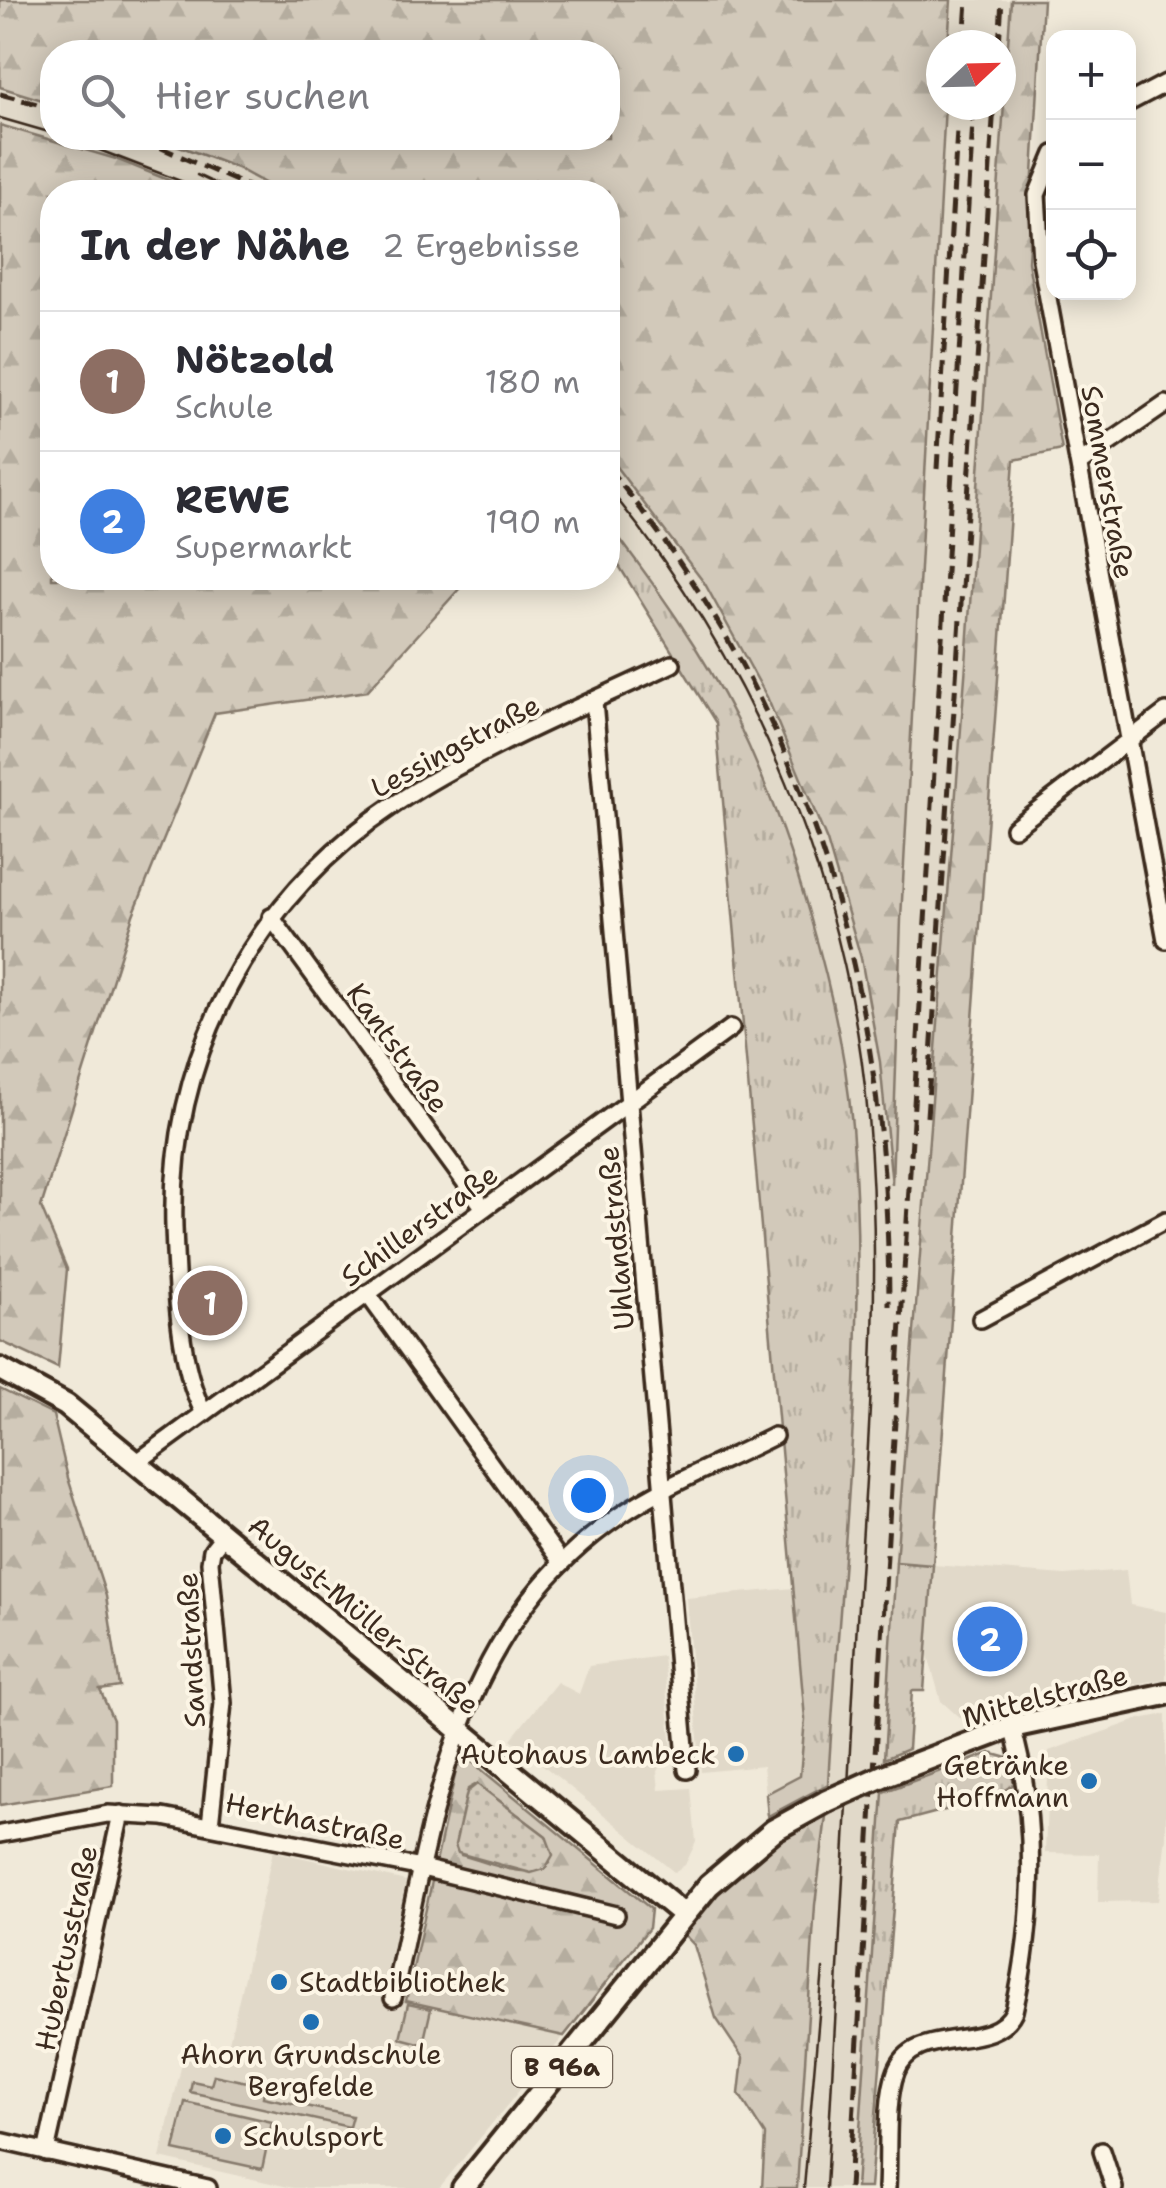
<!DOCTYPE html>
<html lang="de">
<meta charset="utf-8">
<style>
:root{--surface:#fff;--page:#f2f2f3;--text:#2b2b33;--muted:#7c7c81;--line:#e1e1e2;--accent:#1f6fb2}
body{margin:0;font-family:"Shantell Sans",sans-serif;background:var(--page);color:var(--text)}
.controls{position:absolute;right:30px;top:30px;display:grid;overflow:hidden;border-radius:20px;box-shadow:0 5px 25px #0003}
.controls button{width:90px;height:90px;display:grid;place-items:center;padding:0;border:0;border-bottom:2px solid var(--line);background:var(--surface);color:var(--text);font:50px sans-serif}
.compass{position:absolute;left:926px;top:30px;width:90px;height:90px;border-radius:50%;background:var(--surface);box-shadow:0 5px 25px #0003;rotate:68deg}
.you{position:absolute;left:588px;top:1495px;width:35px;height:35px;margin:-25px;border:8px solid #fff;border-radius:50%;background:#1a73e8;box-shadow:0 0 0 15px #1a73e833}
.badge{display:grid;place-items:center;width:65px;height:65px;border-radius:50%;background:var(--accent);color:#fff;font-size:32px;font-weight:700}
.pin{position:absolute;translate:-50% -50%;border:5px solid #fff;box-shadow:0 2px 10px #0006}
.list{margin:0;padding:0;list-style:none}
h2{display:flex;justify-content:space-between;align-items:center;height:130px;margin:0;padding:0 40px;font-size:42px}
h2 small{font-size:32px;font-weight:400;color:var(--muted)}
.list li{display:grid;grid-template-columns:65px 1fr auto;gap:30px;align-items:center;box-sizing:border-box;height:140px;padding:0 40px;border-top:2px solid var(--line)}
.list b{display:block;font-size:38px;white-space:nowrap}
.list p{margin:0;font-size:32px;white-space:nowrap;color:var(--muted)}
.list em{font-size:32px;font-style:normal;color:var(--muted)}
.icon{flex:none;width:55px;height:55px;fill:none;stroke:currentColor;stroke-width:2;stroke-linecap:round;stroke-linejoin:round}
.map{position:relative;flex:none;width:1166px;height:2188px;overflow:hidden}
.search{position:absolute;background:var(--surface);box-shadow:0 5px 25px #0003;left:40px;top:40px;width:580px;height:110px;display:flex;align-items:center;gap:25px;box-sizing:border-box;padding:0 35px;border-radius:40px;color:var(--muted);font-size:38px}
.panel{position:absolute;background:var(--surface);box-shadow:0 5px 25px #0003;left:40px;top:180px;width:580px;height:410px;border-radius:40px}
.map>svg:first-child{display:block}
.built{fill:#e1d9c9}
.grass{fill:url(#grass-tufts);stroke:#867a6c;stroke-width:2.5}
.forest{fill:url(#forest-firs);stroke:#867a6c;stroke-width:2.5;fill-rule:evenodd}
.park{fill:url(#park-dots);stroke:#867a6c;stroke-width:2.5}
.garden{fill:#d2c9ba;stroke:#867a6c;stroke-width:2.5}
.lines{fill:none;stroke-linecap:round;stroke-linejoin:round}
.minor-casing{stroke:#3b2a1e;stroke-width:22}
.major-casing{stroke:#3b2a1e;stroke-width:28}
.minor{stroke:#fcf5e5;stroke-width:15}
.major{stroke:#fcf5e5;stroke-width:20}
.tram{stroke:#3b2a1e;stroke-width:2.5}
.rail{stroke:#3b2a1e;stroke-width:5;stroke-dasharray:15 8;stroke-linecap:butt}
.major-bridge-casing{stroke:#3b2a1e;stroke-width:28;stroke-linecap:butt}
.major-bridge{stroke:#fcf5e5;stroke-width:20}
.poi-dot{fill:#1f6fb2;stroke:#fcf5e5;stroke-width:4}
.labels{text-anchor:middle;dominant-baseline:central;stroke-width:8;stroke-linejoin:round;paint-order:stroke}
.shield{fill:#fcf5e5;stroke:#75675a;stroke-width:2.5}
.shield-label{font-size:25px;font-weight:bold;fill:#3b2a1e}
.street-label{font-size:28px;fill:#3b2a1e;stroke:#fcf5e5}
.poi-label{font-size:28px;fill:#3b2a1e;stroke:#fcf5e5;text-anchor:end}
</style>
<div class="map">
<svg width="1166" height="2188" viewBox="0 0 1166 2188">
<defs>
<pattern id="grass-tufts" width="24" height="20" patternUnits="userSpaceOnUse" patternTransform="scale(2.5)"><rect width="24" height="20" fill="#d2c9ba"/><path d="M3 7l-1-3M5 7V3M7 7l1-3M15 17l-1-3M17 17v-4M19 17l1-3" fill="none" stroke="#b5ad9f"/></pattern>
<pattern id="forest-firs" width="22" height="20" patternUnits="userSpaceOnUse" patternTransform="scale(2.5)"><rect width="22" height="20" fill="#d2c9ba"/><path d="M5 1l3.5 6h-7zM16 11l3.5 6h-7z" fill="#b5ad9f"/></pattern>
<pattern id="park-dots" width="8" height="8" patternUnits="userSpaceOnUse" patternTransform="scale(2.5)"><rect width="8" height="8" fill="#d2c9ba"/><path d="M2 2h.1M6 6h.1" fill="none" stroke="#b5ad9f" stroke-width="1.8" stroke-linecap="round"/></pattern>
</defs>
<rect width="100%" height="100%" fill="#f0e9d9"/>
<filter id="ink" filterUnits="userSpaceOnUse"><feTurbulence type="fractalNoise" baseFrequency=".01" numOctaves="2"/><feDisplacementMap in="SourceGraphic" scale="20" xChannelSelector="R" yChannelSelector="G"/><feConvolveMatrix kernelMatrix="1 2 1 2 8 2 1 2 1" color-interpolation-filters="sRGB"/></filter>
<g filter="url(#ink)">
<!-- built -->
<g class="built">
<polygon points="951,0 1011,0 966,664 910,1355 856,2188 797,2188 854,1358 852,1126 828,987 775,818 736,719 667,601 608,523 608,456 705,584 767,697 827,841 861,959 880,1062 892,1174 901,919 946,105 1001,105 1001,45 949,45"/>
<polygon points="0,87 52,103 52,138 158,138 237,168 281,192 198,192 116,159 0,125"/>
<polygon points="933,1565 1065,1575 1126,1570 1130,1605 1166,1612 1166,1679 1036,1699 961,1719 941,1701 927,1652"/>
<polygon points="793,1588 805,1719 800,1776 766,1794 763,1766 701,1772 686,1598"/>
<polygon points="663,1656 672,1749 657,1771 659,1790 691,1788 696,1842 685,1865 674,1872 511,1739 557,1682 579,1694 589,1666"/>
<polygon points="1166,1714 1166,1837 1158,1901 1098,1902 1099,1854 1045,1853 1049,1751 1140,1719"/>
<polygon points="273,1851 406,1881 382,1995 564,2036 439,2188 293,2188 160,2158 186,2046 226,2055"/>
</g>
<!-- grass -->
<g class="grass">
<path d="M608 523C655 585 701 649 736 719 790 830 842 1003 852 1126 870 1344 840 1567 828 1784L768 1816 766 1794 800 1776 805 1719 716 723 608 548Z"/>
<polygon points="896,1562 933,1565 924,1691 912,1691 908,1749 884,1759"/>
<polygon points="990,1753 1008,1758 1014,1784 994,1797 900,1822 870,2188 856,2188 883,1792"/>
</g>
<!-- forest -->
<g class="forest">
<polygon points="0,0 951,0 948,45 941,45 941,105 945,105 901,919 892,1185 880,1062 861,958 827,841 767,697 705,584 608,456 608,192 281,192 237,168 158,138 608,138 608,52 52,52 52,103 0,87"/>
<polygon points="1011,0 1043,0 1028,262 1062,450 1014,460 933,1565 896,1562 966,664"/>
<polygon points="0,125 116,159 198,192 52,192 52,578 469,578 367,691 215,713 133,915 41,1207 67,1269 58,1368 0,1341"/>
<polygon points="0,1389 53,1415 68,1478 106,1596 120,1687 100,1690 113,1720 113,1786 0,1805"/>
<path d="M460 1752 651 1909 649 1928 564 2036 406 2001ZM477 1784 546 1836 550 1863C530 1883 485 1861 461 1855L468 1789Z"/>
<polygon points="826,1816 815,1905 797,2188 762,2188 765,2135 739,2094 743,2058 716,2018 694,1945 678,1928 770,1837"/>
</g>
<!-- park -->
<polygon class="park" points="477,1784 546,1836 553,1855 545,1869 531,1873 458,1853 455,1845 467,1792"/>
<!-- garden -->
<g class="garden">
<polygon points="408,2004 431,2009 423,2044 400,2038"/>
<polygon points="214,2075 265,2086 263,2097 352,2116 349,2127 190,2092 192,2081 211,2085"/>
<polygon points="185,2102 272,2122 262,2169 174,2150"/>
</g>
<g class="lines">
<defs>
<g id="minor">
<polyline points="1128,103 1166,83"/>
<polyline points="1054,154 1037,195 1041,260 1166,940"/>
<polyline points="1080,463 1166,404"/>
<polyline points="594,701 687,1770"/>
<polyline points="1014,828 1166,712"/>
<polyline points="271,917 484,1208"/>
<polyline points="367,1293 562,1563"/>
<polyline points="981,1319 1166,1220"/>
<path d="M204 1413C178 1366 176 1281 174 1227 169 1056 253 898 395 804 476 750 583 706 672 664"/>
<polyline points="136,1463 731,1028"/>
<polyline points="210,1825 223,1703 210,1562 212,1550 224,1535"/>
<polyline points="0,1834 108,1814 163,1817 422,1868 616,1915"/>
<path d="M393 1998C433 1818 453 1629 619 1516 666 1484 723 1462 774 1436"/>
<polyline points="0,2141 208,2188"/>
<polyline points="1102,2151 1114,2188"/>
<polyline points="46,2152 121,1814"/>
<path d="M887 2188C889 2156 885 2100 896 2072 914 2022 993 2055 1014 2011 1035 1920 1038 1817 1012 1727"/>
</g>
<g id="major">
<polyline points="0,1369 66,1405 684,1915"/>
<polyline points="883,1776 1012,1727 1166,1694"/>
<polyline points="463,2188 709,1885 774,1830 827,1801"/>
</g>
</defs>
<!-- minor casing -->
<use href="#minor" class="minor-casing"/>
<!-- major casing -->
<use href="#major" class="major-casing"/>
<!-- minor -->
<use href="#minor" class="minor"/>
<!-- major -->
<use href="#major" class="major"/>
<!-- tram -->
<g class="tram">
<polyline points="0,118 52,133"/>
<polyline points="68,138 209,192"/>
<polyline points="197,175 233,192"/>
<path d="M608 488C755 665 848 887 868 1117 883 1285 867 1454 857 1622 846 1810 837 1999 826 2188"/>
<polyline points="804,2188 823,1969"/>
</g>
<!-- rail -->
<g class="rail">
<polyline points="964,45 967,0"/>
<polyline points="999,45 1002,0"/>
<polyline points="0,94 52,108"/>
<polyline points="139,138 261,192"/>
<path d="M608 468C813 714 888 989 889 1306"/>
<polyline points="937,469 957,130"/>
<polyline points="927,1117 994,105"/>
<polyline points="849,2188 974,105"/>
</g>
<defs>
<polyline id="major-bridge" points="827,1801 883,1776"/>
</defs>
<!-- major-bridge casing -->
<use href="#major-bridge" class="major-bridge-casing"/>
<!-- major-bridge -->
<use href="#major-bridge" class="major-bridge"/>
</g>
</g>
<!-- markers -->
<g class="poi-dot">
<circle cx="736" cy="1754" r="10"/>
<circle cx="1089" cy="1781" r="10"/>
<circle cx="279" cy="1982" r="10"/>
<circle cx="311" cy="2022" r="10"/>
<circle cx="223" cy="2136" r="10"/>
</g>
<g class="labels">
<!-- shield labels -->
<rect class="shield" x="512" y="2047" width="100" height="40" rx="8"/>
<g class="shield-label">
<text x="562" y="2067">B 96a</text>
</g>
<!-- street labels -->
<g class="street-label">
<text transform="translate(1108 482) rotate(80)">Sommerstraße</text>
<text transform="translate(455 746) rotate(-28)">Lessingstraße</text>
<text transform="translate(398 1048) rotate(54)">Kantstraße</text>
<text transform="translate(419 1225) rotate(-36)">Schillerstraße</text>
<text transform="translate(616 1238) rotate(-95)">Uhlandstraße</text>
<text transform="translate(364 1615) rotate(40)">August-Müller-Straße</text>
<text transform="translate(191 1650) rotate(-93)">Sandstraße</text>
<text transform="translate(1045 1696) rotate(-15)">Mittelstraße</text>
<text transform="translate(315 1821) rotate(12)">Herthastraße</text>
<text transform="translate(66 1948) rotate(-78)">Hubertusstraße</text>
</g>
<!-- poi labels -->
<g class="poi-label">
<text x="716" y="1754">Autohaus Lambeck</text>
<text x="1069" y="1765">Getränke<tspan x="1069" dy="32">Hoffmann</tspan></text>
<text x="299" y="1982" text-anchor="start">Stadtbibliothek</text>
<text x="311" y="2054" text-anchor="middle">Ahorn Grundschule<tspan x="311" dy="32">Bergfelde</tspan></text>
<text x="243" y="2136" text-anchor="start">Schulsport</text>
</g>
</g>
</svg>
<div class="controls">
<button>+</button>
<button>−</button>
<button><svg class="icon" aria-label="locate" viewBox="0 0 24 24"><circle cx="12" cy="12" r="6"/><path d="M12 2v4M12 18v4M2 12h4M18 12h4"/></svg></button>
</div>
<svg class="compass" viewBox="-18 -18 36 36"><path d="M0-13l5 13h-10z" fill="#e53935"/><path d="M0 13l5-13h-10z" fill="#7c7c81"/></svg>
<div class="you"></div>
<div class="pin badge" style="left:210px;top:1303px;background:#8d6e63">1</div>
<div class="pin badge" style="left:990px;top:1639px;background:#3f7fe0">2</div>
<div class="search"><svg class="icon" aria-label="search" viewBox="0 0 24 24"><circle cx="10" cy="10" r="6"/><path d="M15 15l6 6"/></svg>Hier suchen</div>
<section class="panel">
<h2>In der Nähe<small>2 Ergebnisse</small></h2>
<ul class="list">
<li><span class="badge" style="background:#8d6e63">1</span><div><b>Nötzold</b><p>Schule</p></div><em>180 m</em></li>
<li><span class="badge" style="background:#3f7fe0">2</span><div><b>REWE</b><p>Supermarkt</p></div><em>190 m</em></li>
</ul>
</section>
</div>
